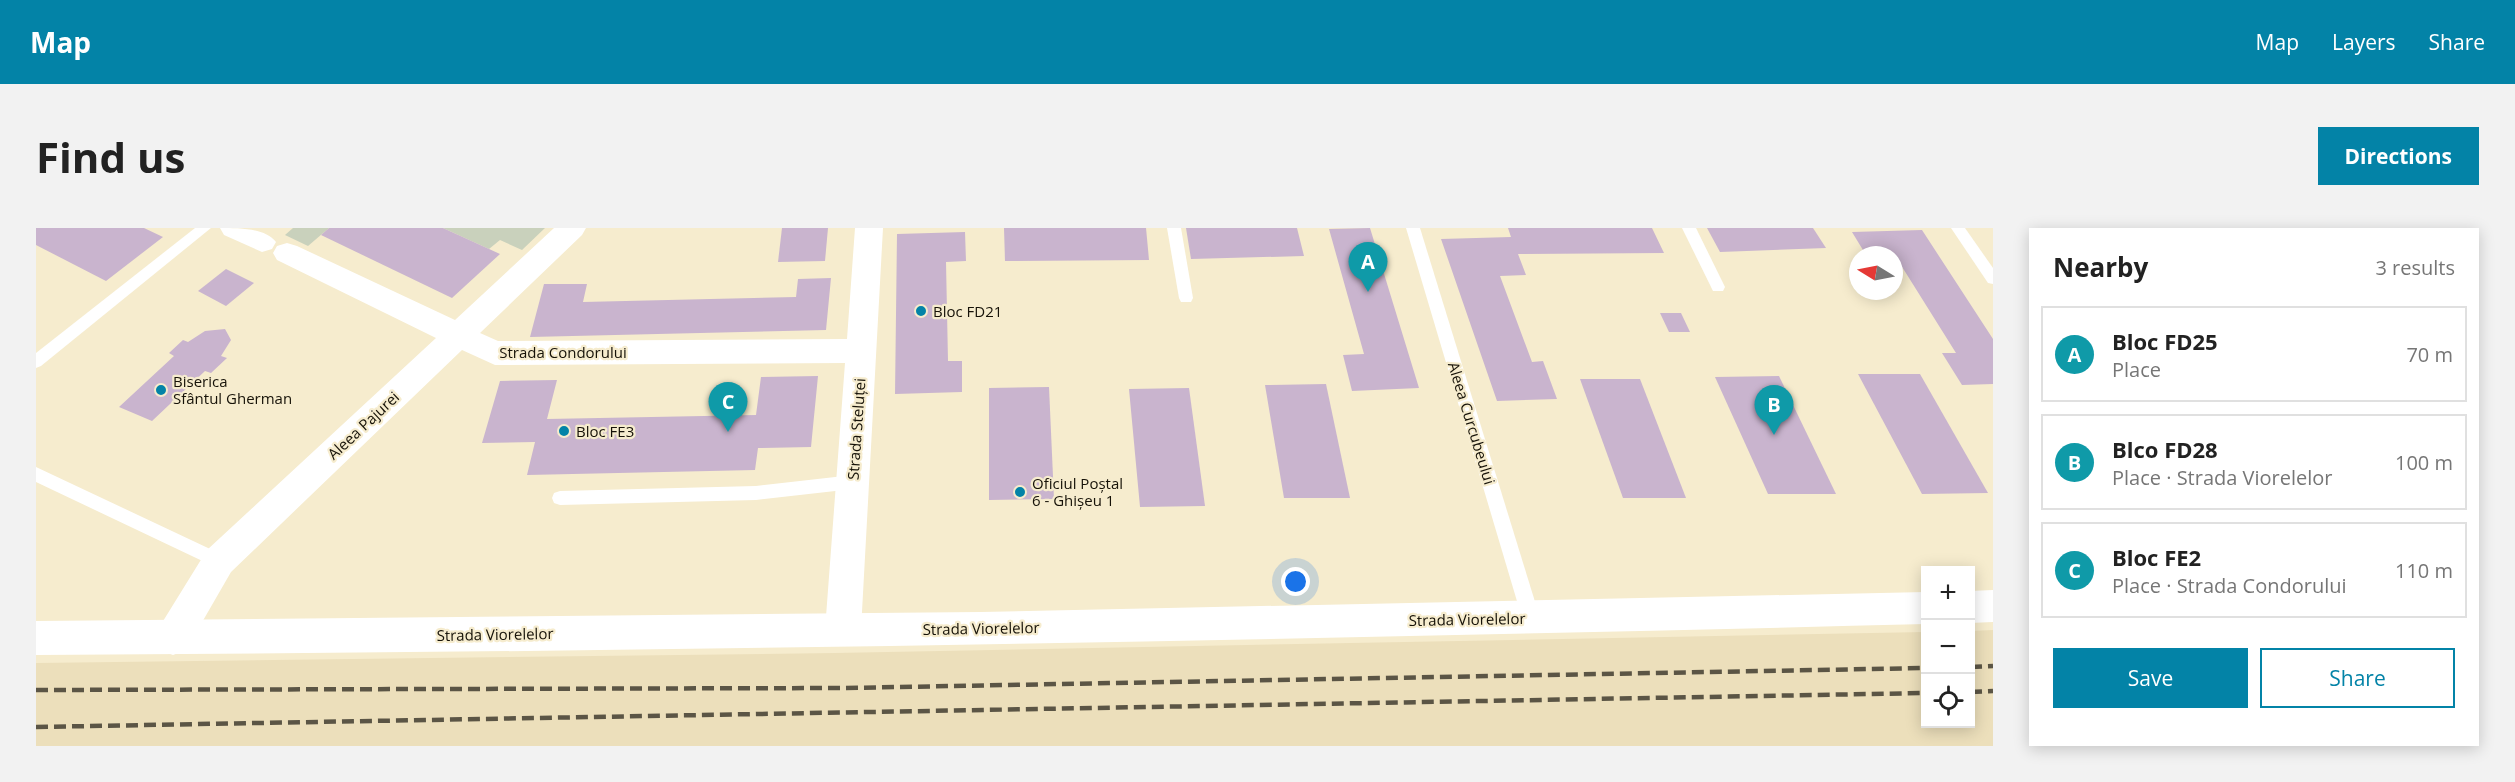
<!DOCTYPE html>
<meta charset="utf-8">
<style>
:root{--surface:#fff;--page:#f2f2f2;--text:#222;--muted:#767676;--line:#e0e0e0;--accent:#0383a7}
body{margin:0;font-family:"Open Sans",sans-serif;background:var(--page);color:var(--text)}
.controls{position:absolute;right:18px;bottom:18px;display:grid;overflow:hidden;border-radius:0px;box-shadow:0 3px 15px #0003}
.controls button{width:54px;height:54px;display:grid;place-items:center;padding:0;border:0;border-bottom:2px solid var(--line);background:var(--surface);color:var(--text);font:30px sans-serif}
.compass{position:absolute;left:1813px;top:18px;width:54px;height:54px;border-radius:50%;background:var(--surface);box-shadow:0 3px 15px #0003;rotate:280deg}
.you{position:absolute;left:1260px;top:354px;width:21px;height:21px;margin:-15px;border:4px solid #fff;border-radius:50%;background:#1a73e8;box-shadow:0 0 0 9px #1a73e833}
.badge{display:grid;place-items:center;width:39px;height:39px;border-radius:50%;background:var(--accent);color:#fff;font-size:20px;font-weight:700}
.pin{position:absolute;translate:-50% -50px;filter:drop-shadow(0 2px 3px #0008)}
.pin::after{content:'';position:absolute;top:32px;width:21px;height:18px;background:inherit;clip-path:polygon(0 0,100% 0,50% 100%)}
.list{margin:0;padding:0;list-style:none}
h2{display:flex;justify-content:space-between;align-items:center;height:78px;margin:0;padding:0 24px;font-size:26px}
h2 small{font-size:20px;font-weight:400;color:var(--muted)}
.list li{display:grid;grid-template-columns:39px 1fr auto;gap:18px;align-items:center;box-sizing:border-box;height:96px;margin:0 12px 12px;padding:0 12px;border:2px solid var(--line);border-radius:0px}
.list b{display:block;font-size:22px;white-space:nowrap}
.list p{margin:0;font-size:20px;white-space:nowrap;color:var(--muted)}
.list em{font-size:20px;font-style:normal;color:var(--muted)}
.actions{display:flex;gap:12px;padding:18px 24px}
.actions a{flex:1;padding:14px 0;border:2px solid var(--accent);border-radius:0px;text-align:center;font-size:21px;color:var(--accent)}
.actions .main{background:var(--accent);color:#fff}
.icon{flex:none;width:33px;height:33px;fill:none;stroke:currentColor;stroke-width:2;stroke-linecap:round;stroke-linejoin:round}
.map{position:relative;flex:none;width:1957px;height:518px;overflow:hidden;border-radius:0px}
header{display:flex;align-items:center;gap:36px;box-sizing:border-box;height:84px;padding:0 30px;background:var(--accent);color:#fff}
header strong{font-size:28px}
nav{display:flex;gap:33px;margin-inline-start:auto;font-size:21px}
.intro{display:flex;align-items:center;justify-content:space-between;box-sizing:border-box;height:144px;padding:0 36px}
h1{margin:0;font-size:42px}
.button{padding:15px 27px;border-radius:0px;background:var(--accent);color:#fff;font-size:21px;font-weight:700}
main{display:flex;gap:36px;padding:0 36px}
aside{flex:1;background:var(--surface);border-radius:0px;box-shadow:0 3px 15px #0003}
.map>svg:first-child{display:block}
.built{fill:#ecdfbb}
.green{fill:#c9d1bc}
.building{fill:#c9b4ce}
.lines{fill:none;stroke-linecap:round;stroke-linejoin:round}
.service{fill:#fff;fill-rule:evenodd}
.minor{fill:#fff;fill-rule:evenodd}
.tertiary{fill:#fff;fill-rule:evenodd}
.rail{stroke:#5b5545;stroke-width:4.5;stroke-dasharray:12 6;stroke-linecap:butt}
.poi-dot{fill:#0383a7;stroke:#f6ecce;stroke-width:2}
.labels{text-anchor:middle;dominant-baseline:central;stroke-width:4.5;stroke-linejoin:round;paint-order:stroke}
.poi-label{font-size:15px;fill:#161208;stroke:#f6ecce;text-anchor:start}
.street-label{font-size:15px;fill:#161208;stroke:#f6ecce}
</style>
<header>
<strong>Map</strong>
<nav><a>Map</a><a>Layers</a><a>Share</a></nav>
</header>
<div class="intro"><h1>Find us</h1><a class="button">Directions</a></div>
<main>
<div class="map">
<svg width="1957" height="518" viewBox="0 0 1957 518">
<rect width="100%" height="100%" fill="#f6ecce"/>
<!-- built -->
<polygon class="built" points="1957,402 1957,518 0,518 0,435 799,425 1889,404 1890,496 1934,496 1935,403"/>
<!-- green -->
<g class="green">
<polygon points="257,0 293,0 272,18 249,7"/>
<polygon points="407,0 509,0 486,22 464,12 453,21"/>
</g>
<!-- building -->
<g class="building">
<polygon points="0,0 108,0 127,9 70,53 0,17"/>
<polygon points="293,0 407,0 464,26 416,70 285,7"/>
<polygon points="746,0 792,0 789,33 742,34"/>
<polygon points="968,0 1110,0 1113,32 969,33"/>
<polygon points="1150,0 1261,0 1268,28 1155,31"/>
<polygon points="1334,0 1383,160 1316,163 1307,127 1328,126 1293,1"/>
<polygon points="1472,0 1616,0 1628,25 1482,26 1490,47 1464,48 1496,134 1507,133 1521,171 1461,173 1405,11 1475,9"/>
<polygon points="1671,0 1777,0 1790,20 1684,24"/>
<polygon points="1886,2 1957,111 1957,156 1926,157 1906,125 1920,125 1863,34 1858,34 1858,27 1830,27 1816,4"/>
<polygon points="929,4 930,33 910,34 912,133 926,133 926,164 859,166 861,6"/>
<polygon points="190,41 218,55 190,78 162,63"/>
<polygon points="795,50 790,102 494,109 508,56 551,56 547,74 760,69 762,51"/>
<polygon points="1624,85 1645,85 1654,104 1633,104"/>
<polygon points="189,101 195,112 185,128 191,130 175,145 169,143 116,193 83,179 138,128 133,125 147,112 152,114 169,103"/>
<polygon points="1822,146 1884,146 1952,265 1886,266"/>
<polygon points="782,148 775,219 722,220 719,242 491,247 499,214 446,215 464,153 521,152 511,191 720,187 725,149"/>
<polygon points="1743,148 1800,266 1732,266 1679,149"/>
<polygon points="1544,151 1604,151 1650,270 1587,270"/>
<polygon points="1290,156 1314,270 1248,270 1229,157"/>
<polygon points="1013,159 1018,271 953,272 953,160"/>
<polygon points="1153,160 1169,278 1104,279 1093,161"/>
</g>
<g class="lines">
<!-- service -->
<g class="service">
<polygon points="159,0 175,0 5,138 0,140 0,125"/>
<polygon points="1131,0 1145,0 1157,70 1155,74 1145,74 1143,70"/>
<polygon points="1370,0 1384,0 1504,390 1501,396 1495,398 1489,396 1486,390"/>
<polygon points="1646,0 1660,0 1689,59 1687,63 1677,63"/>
<polygon points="1915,0 1929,0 1957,40 1957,56 1952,55"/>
<polygon points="0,239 189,328 192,333 189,338 183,341 177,338 0,254"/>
<polygon points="817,247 823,249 825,254 823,259 817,261 720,272 524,277 518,275 516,270 518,265 524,263 720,258"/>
</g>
<!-- minor -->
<g class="minor">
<path d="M184 0C203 0 229 0 240 14L236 21 226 24 188 7Z"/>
<polygon points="518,0 550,0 546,7 444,105 462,113 811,111 819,0 847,0 825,402 820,414 807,418 794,414 789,402 809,135 459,137 426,122 195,344 150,422 137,427 124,422 119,410 124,398 171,322 400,110 241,32 237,25 241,18 251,15 261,18 419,92"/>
</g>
<!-- tertiary -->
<g class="tertiary">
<polygon points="1957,362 1957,394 1934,395 1934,363"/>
<path d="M1890 364V396C1260 412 630 424 0 427V393L945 384Z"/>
</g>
<!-- rail -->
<g class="rail">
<polyline points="1934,439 1957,438"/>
<polyline points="0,462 809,460 1890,440"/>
<polyline points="1934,464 1957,463"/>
<polyline points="0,499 1890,465"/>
</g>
</g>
<!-- markers -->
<g class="poi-dot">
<circle cx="885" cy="83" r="6"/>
<circle cx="125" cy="162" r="6"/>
<circle cx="528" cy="203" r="6"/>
<circle cx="984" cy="264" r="6"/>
</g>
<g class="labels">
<!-- poi labels -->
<g class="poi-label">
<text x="897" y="83">Bloc FD21</text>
<text x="137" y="153">Biserica<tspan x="137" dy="17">Sfântul Gherman</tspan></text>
<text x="540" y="203">Bloc FE3</text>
<text x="996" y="255">Oficiul Poștal<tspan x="996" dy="17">6 - Ghișeu 1</tspan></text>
</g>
<!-- street labels -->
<g class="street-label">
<text x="527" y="124">Strada Condorului</text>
<text transform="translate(1436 195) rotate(73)">Aleea Curcubeului</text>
<text transform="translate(327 197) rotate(-43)">Aleea Pajurei</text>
<text transform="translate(820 201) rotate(-86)">Strada Steluței</text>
<text transform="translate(1431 391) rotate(-1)">Strada Viorelelor</text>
<text transform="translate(945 400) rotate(-1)">Strada Viorelelor</text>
<text transform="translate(459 406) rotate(-1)">Strada Viorelelor</text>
</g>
</g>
</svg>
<div class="controls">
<button>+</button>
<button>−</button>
<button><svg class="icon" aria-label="locate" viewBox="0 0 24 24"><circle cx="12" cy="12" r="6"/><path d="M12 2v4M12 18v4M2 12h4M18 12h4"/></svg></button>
</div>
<svg class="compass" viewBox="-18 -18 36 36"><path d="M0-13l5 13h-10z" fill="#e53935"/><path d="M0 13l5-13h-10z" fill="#767676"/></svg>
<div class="you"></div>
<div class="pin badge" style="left:1332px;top:64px;background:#0f9aa8">A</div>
<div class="pin badge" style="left:1738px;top:207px;background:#0f9aa8">B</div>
<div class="pin badge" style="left:692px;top:204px;background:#0f9aa8">C</div>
</div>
<aside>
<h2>Nearby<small>3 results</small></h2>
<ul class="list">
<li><span class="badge" style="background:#0f9aa8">A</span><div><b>Bloc FD25</b><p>Place</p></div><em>70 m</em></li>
<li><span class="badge" style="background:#0f9aa8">B</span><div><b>Blco FD28</b><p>Place · Strada Viorelelor</p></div><em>100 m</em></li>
<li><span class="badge" style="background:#0f9aa8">C</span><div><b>Bloc FE2</b><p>Place · Strada Condorului</p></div><em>110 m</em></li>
</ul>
<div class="actions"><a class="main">Save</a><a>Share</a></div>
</aside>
</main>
